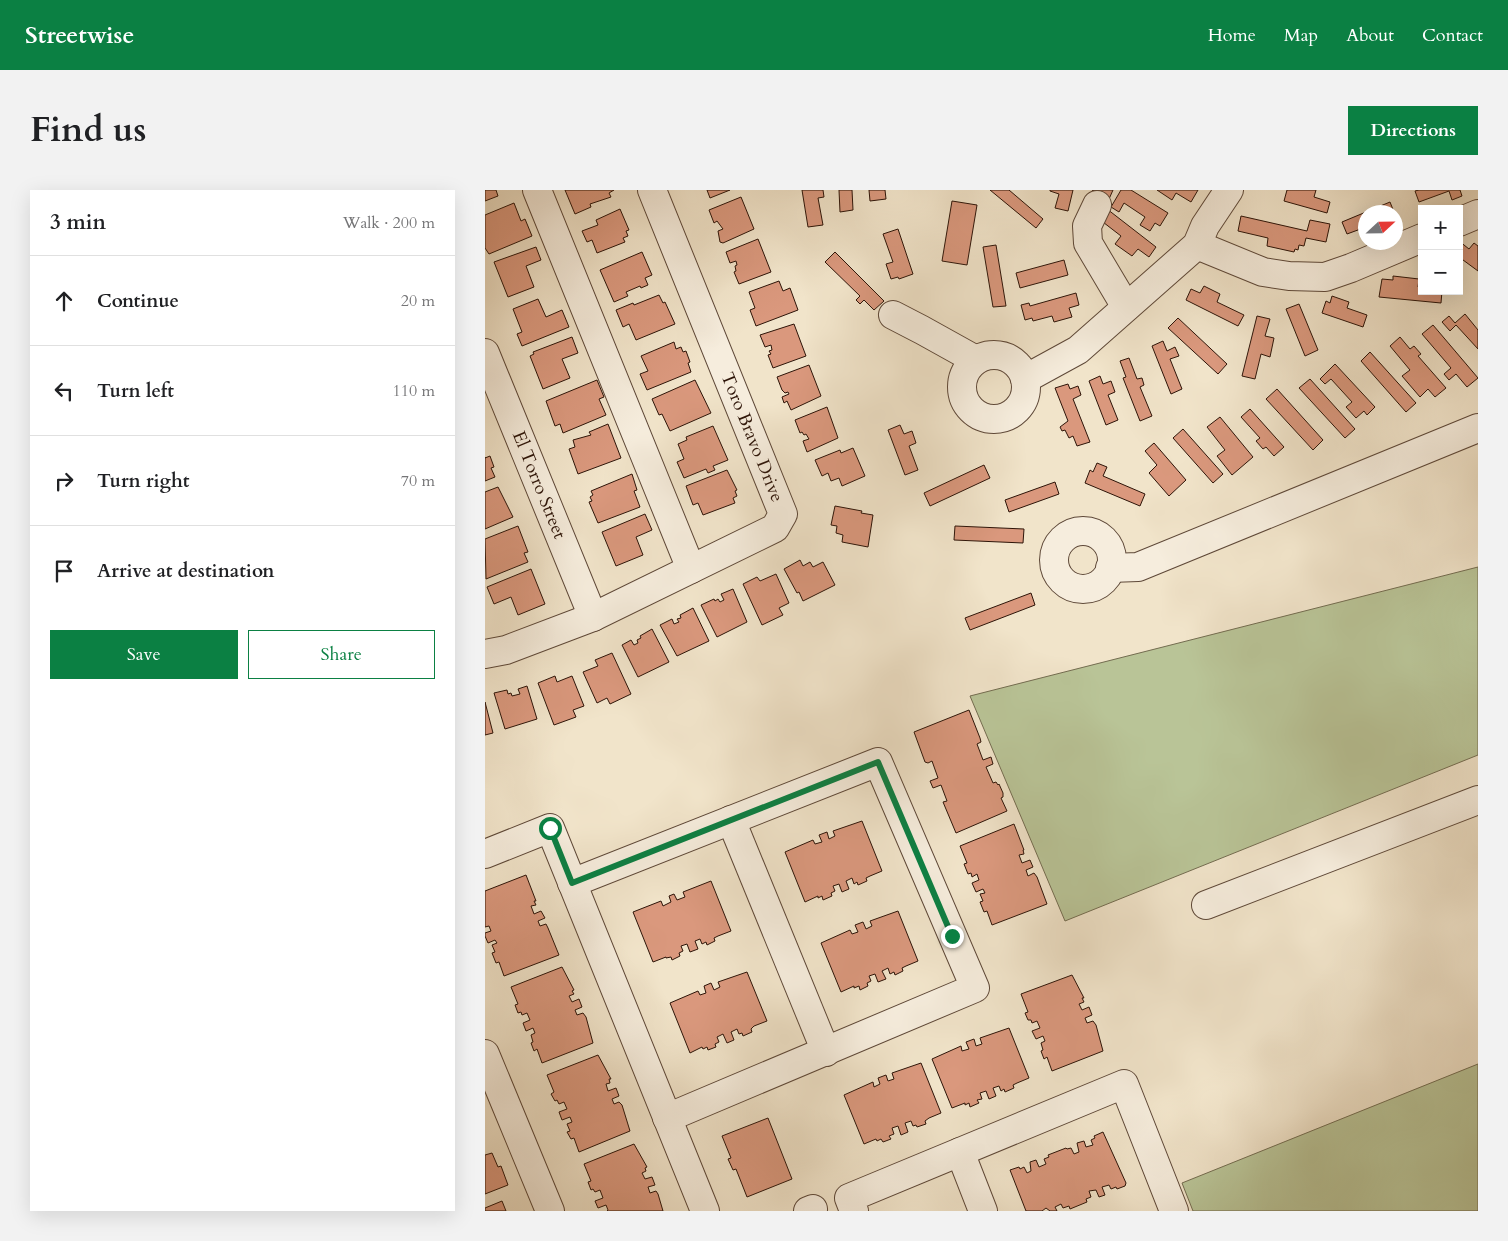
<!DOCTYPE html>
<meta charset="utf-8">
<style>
:root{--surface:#fff;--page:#f2f2f2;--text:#202124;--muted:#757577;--line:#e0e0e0;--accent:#0b8043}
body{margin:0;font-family:Cardo,serif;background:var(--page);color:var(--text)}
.controls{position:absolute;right:15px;top:15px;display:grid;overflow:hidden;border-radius:0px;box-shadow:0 5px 20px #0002}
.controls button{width:45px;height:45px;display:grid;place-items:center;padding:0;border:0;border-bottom:1px solid var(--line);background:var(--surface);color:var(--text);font:25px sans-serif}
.compass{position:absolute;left:873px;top:15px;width:45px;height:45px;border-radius:50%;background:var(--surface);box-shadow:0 5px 20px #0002;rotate:68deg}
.stop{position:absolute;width:15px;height:15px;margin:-11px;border:4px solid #0b8043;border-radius:50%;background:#fff}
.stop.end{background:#0b8043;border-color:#fff;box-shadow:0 1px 5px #0008}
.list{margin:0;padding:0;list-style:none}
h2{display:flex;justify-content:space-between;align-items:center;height:65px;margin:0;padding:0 20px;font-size:21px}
h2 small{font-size:16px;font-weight:400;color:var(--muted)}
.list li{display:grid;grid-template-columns:32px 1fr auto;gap:15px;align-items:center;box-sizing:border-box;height:90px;padding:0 20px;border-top:1px solid var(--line)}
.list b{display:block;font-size:19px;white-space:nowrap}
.list em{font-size:16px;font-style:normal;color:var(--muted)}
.actions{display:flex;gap:10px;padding:15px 20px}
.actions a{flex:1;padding:11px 0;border:1px solid var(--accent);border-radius:0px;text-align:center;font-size:18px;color:var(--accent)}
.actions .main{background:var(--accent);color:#fff}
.icon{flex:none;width:28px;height:28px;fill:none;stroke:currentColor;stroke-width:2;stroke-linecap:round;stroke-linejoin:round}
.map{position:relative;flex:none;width:993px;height:1021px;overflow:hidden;border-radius:0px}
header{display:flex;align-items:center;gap:30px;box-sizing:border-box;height:70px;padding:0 25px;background:var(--accent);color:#fff}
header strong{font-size:24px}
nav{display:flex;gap:28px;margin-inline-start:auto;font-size:18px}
.intro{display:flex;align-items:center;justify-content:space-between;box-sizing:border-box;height:120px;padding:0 30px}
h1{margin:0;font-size:35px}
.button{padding:12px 22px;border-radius:0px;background:var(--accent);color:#fff;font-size:18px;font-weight:700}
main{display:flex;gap:30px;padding:0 30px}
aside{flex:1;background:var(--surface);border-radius:0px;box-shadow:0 5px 20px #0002}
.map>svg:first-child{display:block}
.green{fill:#b9c497;stroke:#736c50}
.building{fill:#da987d;stroke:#2d1408}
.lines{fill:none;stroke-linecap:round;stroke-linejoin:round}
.minor-casing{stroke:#5e4838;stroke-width:30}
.minor{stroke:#f6eddd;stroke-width:28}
.route{stroke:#0b8043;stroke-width:6}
.labels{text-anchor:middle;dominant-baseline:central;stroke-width:5;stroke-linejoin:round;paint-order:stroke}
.street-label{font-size:18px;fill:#2d1408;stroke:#f6eddd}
</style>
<header>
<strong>Streetwise</strong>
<nav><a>Home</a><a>Map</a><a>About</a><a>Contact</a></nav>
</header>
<div class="intro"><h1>Find us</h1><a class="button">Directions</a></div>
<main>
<aside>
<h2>3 min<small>Walk · 200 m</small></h2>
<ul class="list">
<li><svg class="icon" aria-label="ahead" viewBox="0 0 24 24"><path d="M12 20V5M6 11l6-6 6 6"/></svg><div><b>Continue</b></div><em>20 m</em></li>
<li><svg class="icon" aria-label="left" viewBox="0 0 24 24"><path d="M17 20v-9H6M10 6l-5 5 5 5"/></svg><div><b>Turn left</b></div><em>110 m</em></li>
<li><svg class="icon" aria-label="right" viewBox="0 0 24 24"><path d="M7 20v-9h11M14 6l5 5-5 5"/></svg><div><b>Turn right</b></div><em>70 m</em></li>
<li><svg class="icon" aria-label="arrive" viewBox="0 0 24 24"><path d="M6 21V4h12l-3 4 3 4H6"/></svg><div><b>Arrive at destination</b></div></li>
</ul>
<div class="actions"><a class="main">Save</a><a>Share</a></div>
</aside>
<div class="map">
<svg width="993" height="1021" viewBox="0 0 993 1021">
<rect width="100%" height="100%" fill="#f1e4ca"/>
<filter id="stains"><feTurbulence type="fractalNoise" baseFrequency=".004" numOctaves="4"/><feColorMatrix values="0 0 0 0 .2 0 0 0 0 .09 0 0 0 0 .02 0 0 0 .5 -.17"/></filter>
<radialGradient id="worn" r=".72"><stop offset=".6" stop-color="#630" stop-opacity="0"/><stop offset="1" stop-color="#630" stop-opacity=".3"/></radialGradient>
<!-- green -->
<g class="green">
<polygon points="993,377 993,565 580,731 485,506"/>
<polygon points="993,874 993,1021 708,1021 697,993"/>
</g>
<!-- building -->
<g class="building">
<polygon points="0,0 11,0 13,6 0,11"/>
<polygon points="80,0 129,0 124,3 126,7 105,14 106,17 90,24"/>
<polygon points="222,0 245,0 225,8"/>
<polygon points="317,0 338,0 339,7 333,8 338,35 323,37"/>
<polygon points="354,0 367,0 368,20 355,22"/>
<polygon points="384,0 400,0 401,9 385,11"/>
<polygon points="505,0 524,0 558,29 551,38"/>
<polygon points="565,0 588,0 583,21 570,18 574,4 565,1"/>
<polygon points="607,0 628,0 624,9"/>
<polygon points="636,0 646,0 683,23 675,36 670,33 665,41 655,35 660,27 639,13 634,22 626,17"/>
<polygon points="672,0 713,0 706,12 691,3 687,10"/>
<polygon points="802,0 831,0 829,7 845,12 842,23 799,11"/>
<polygon points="934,0 975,0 977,6 967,10 964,1 934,12 930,1"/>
<polygon points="256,7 269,39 238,53 235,52 233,41 238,39 232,31 229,33 224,20"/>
<polygon points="467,11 492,15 482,75 457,71"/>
<polygon points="905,12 909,22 881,22 881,37 862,44 857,32"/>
<polygon points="29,13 36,31 40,29 47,46 4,64 0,58 0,25"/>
<polygon points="135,19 144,40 141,41 143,46 138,48 140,52 112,63 107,50 102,52 97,41 113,35 111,30"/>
<polygon points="622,19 671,57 664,67 653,59 647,66 630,54 636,46 614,29"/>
<polygon points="756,26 822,41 825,30 845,34 841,52 821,48 819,56 814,55 813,60 810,59 809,62 782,56 783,48 753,41"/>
<polygon points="413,39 428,84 414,89 413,87 406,89 401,74 408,72 398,44"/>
<polygon points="273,49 286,82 254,94 249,82 251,81 250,76 252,75 251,71 245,73 241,62"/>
<polygon points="974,51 984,59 989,53 993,56 993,81 974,67"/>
<polygon points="511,55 521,116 508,117 498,57"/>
<polygon points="51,57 56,70 41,76 49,97 23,107 9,72"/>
<polygon points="157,62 167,85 160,88 163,95 156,98 155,96 141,102 143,106 129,112 115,80"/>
<polygon points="350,62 399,111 389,120 379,110 375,114 371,110 375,106 340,72"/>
<polygon points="579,70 583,85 535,98 531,83"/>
<polygon points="908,86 934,89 933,97 937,98 937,101 957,101 956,113 894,107 897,89 908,90"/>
<polygon points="294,91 298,101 305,98 313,120 271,136 265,120 270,118 264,102"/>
<polygon points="719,96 735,104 732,112 759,125 753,136 701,110 706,99 715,103"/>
<polygon points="591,103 594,115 584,118 587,127 569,132 567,126 548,131 547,128 540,130 536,115 544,113 545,116"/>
<polygon points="174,105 178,113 180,112 190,134 151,150 144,134 138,137 131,120 148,113 149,115"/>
<polygon points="847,106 864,112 862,118 882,125 878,137 837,123 841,111 845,113"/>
<polygon points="53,109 61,127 77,120 84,137 37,156 32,144 37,142 28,119"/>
<polygon points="814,114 833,160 820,166 801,119"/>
<polygon points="980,124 993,140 993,159 971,135 965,141 957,132 964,126 970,133"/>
<polygon points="772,126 785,129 780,146 789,148 785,167 776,164 770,189 757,186"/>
<polygon points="693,128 742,174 733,184 683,138"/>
<polygon points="309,134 321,166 288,178 283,165 286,164 284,161 287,160 286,155 280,157 275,145"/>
<polygon points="948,135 993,188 982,197 971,184 964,190 959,184 966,178 937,144"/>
<polygon points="87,147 93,163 77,169 85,188 58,199 45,166 49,164 48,162"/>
<polygon points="915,147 925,159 929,156 936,164 933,166 961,198 950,207 943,199 935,207 917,186 925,180 905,156"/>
<polygon points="678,151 682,161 690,157 694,166 685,169 697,199 686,204 667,156"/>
<polygon points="189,152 191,159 196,157 198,162 201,161 205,172 203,173 206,182 162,200 155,184 163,181 156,166"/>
<polygon points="885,162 931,213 921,222 876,171"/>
<polygon points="644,168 652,189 657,188 659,195 655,197 667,226 655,231 638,188 641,187 635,171"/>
<polygon points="850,174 890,217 882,225 879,221 871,228 861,217 867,212 846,189 840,194 835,189"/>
<polygon points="324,175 336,206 306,220 302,211 299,213 297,207 304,204 303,202 300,203 297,200 292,187"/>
<polygon points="615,186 618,194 626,191 630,202 623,205 633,230 621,235 604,191"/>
<polygon points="825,189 870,239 860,248 814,198"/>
<polygon points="112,190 119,207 114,209 121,225 78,243 75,234 70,236 61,211"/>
<polygon points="210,190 226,223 185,241 177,224 174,225 167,209"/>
<polygon points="583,194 585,199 593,196 596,205 588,209 605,252 592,256 588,246 584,248 580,240 577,241 575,237 583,231 570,198"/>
<polygon points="792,199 838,250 828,260 781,209"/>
<polygon points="342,217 353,248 322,262 318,251 324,249 321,244 319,245 317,242 315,243 310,230"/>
<polygon points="765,219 799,257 789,266 781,257 778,259 771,251 775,248 756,227"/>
<polygon points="735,227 768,267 747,285 732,266 740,260 722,237"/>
<polygon points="123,234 136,268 93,284 84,259 90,257 88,250 106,245 104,242"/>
<polygon points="415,235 419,244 427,241 431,253 424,256 433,280 420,285 403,240"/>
<polygon points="228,236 243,270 228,276 230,280 223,283 221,279 199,288 192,272 199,269 193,254 202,250 201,247"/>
<polygon points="698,239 738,284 728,293 688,248"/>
<polygon points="669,253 701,290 684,306 664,283 672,275 660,261"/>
<polygon points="368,258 380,286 357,296 354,288 346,291 343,283 337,286 330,270 355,260 356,263"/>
<polygon points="5,266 9,277 6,278 10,287 0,291 0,267 0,268"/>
<polygon points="612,273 622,277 618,286 660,304 655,316 600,293 605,280 608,282"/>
<polygon points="499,275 505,288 445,316 439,303"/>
<polygon points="242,280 252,300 250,301 252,306 248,308 250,313 218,325 213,313 208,315 201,296"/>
<polygon points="147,284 152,300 149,301 155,317 113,333 104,312 107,311 105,307 108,305 106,301"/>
<polygon points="570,292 574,304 524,322 520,310"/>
<polygon points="13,297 28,327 0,339 0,302"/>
<polygon points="350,316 377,321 376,323 388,325 383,357 357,352 358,345 351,343 352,336 346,335"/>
<polygon points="160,324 167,340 151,347 158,365 131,376 117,342"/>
<polygon points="33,336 43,362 39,363 43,372 1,389 0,349"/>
<polygon points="470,336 539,339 538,353 469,350"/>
<polygon points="315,370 318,376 325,372 328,377 338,372 350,395 318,411 314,402 312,403 299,379"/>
<polygon points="46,379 60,414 33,425 26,407 9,414 2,397"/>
<polygon points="291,384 304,413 294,418 298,425 277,435 258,394 272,387 275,391"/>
<polygon points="248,399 262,432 232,447 216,415 229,409 230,411 233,409 235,412 239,410 236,404"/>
<polygon points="546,403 550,415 485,440 480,428"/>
<polygon points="208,418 224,451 192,466 175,435 187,429 189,434 194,432 192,429 196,428 195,425"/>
<polygon points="167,439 184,472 153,487 137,455 146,450 149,455 153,453 152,450 156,448 155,446"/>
<polygon points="127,463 146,504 125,514 122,508 112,513 98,482 113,476 110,470"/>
<polygon points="70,486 72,492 87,486 99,516 88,520 91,527 69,535 53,493"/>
<polygon points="42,496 52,529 20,539 9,503 22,500 23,504 26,503 27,506 35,504 33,499"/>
<polygon points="0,512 8,543 0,545"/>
<polygon points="484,520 495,548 496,552 492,554 498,570 506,567 508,574 501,577 508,593 511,592 513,595 514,594 518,603 518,607 516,608 522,621 471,643 458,612 462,611 456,595 448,598 445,591 453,588 447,571 443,573 440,572 429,542"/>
<polygon points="377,631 397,681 385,686 381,688 382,691 373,695 372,692 369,694 367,688 361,691 364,699 357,702 354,694 348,696 350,701 346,703 347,706 338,710 337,706 333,708 333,706 320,712 300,662 328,650 330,654 337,652 334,645 342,642 344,649 350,646 348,641"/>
<polygon points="529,634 539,660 538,660 539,664 534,665 537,673 545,670 548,677 541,680 543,686 549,683 552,687 562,714 507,735 502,721 499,722 495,712 498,711 495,704 500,703 498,699 491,702 487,693 494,690 492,684 487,687 486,683 483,684 479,674 482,673 475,656"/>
<polygon points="41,685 51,711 49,711 51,715 46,716 49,724 56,721 60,728 53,731 55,736 61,734 63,738 74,765 19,786 14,772 11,773 7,763 10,762 7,755 12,753 10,750 3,753 0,746 0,743 6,741 4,736 0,737 0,701"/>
<polygon points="226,691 246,741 233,746 229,748 230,751 222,755 221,752 217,754 215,749 210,751 213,759 205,762 202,754 196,756 198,761 194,763 195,766 187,770 186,767 181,768 181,767 168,772 148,722 176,711 178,716 186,712 184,706 189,704 192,710 200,707 198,702"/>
<polygon points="413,721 433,771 421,776 417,778 418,781 410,785 409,782 405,784 403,778 397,781 401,789 393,792 390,784 384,786 386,791 382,793 383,796 375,800 374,796 369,798 369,796 356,802 336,753 365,740 367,744 373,742 370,735 378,732 381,739 387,736 385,731"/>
<polygon points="77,777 89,800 87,801 89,804 84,806 87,812 94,809 97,817 90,820 92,825 98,823 101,827 108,853 57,873 52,859 49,861 46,853 48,852 46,845 50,843 48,838 41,841 38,833 45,830 42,823 37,825 36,822 33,823 30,815 33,814 26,797"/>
<polygon points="262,782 282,831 269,836 266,839 267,842 258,846 257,843 254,844 252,839 246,842 249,850 242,853 238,844 232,847 234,852 230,854 231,857 223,860 222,857 218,859 217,857 205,863 185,813 213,801 215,805 221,803 219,796 226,793 229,800 235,797 233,792"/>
<polygon points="587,785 599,808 597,808 599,812 594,814 597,820 604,817 607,825 600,828 602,833 608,831 611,835 618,861 567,881 562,867 559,869 556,861 558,860 556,853 560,851 558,846 551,849 547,841 555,838 552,831 547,833 546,830 543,830 540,823 543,822 536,804"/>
<polygon points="524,838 544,888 532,893 528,895 529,898 520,902 519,899 516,901 514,896 508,898 511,906 504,909 501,901 495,903 497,909 492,910 494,913 485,917 484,913 480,915 480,913 467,918 447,869 476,856 477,861 484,859 481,852 489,849 491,856 497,854 495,848"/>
<polygon points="113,865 126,889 124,889 125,893 121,894 123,901 131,898 134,906 127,909 129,914 134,912 137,915 145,941 94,962 89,948 86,949 82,942 85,941 82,934 87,932 85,927 77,930 74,922 82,919 79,912 74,914 72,910 70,911 66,904 69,902 62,885"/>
<polygon points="436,873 456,923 444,928 440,931 441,934 432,937 431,935 428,936 426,931 420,933 423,942 416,945 413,936 407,938 409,944 404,946 406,949 398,952 396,949 392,951 391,949 379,954 359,905 388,892 389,897 395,894 393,888 401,885 403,891 409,889 407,883"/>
<polygon points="283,928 307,989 262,1007 251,979 248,980 243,969 246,968 237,946"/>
<polygon points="618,942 641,993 640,996 632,999 631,997 626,999 624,995 617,997 620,1005 614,1007 611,1000 604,1001 606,1007 601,1009 602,1012 585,1019 584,1016 578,1018 576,1014 570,1017 572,1021 565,1021 561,1018 557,1021 541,1021 525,980 534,977 535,979 539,977 542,983 546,981 545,972 551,970 554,977 561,974 559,969 564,967 563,965 581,958 582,959 586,958 589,964 594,962 592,953 599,951 601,957 608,955 606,950 610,948 609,946"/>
<polygon points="149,954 162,977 160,978 161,981 157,983 160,989 167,987 170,995 163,997 165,1003 171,1001 173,1004 178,1021 122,1021 123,1020 121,1015 113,1018 110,1011 118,1008 115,1000 110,1002 108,999 106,1000 103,992 106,991 99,974"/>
<polygon points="7,963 13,977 16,976 23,995 0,1004 0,965"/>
<polygon points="17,1011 21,1021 0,1021 0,1018"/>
</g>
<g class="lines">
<defs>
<g id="minor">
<polyline points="52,0 206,379"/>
<polyline points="612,15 602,36 603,53 641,117"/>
<polyline points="974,32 993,24"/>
<polyline points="712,55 778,82 804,86 840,87 866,78 937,48"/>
<polyline points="408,125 437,140 491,170"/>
<polyline points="0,163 108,427"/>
<circle cx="509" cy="197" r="32"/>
<polyline points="540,189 593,160 712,55 720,36 744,0"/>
<circle cx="598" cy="370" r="29"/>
<polyline points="625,378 653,377 993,238"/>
<polyline points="0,464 21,460 108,427 290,338 298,324 167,0"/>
<polyline points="246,630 341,862"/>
<polyline points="0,664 65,638 220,1021"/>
<polyline points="87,693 393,572 490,798 182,928"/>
<polyline points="721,715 993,610"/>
<polyline points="0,864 65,1021"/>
<polyline points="475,962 498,1021"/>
<polyline points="323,1021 328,1019"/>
<polyline points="369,1021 364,1008 639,894 689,1021"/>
</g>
</defs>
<!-- minor casing -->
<use href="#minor" class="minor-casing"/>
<!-- minor -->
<use href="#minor" class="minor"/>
</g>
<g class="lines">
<!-- route -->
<polyline class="route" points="65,638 87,693 393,572 467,746"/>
</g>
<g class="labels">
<!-- street labels -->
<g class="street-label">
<text transform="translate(267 247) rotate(68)">Toro Bravo Drive</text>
<text transform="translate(54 295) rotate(68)">El Torro Street</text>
</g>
</g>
<rect width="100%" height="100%" filter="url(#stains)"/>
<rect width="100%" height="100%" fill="url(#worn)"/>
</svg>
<div class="controls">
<button>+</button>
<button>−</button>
</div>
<svg class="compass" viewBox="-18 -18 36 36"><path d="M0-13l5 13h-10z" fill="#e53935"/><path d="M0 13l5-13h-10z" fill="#757577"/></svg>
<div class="stop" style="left:65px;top:638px"></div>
<div class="stop end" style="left:467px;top:746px"></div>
</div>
</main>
